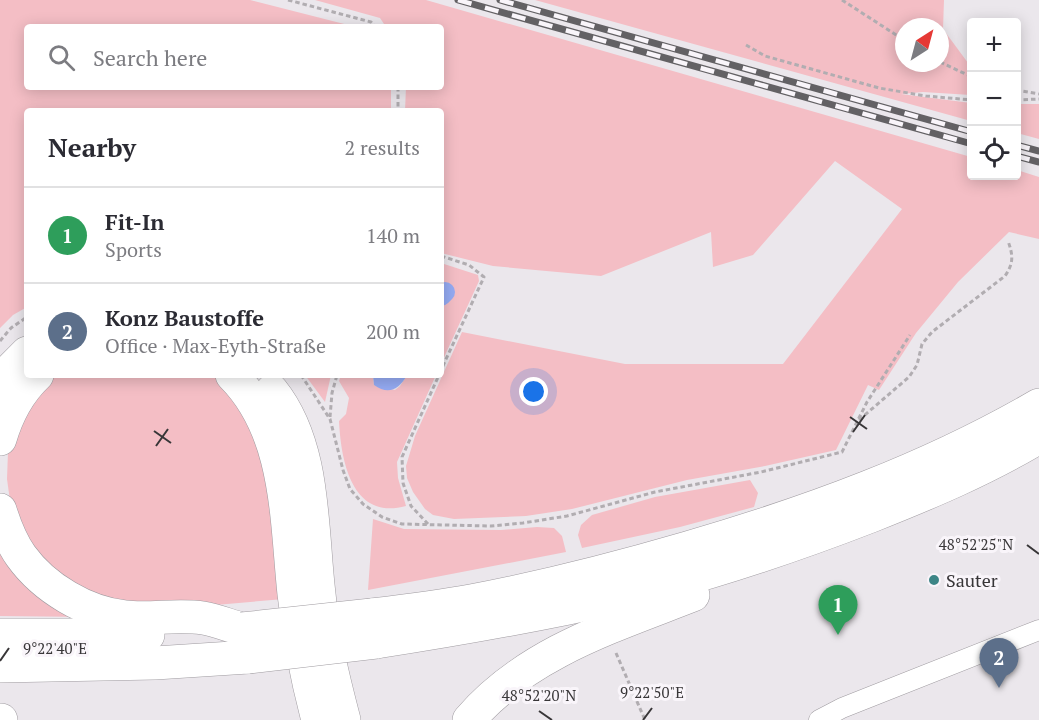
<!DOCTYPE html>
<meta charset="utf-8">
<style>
:root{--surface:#fff;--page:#f2f2f3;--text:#2b2b33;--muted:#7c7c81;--line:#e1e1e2;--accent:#111827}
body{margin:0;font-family:"PT Serif",serif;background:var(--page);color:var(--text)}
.controls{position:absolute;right:18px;top:18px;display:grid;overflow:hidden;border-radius:6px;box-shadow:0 3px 15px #0003}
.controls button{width:54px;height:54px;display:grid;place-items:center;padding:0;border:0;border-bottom:2px solid var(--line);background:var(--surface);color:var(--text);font:30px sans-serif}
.compass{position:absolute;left:895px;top:18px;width:54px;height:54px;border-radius:50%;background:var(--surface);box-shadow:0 3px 15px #0003;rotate:36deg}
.you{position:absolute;left:534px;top:392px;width:21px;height:21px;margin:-15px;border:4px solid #fff;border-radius:50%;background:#1a73e8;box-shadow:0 0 0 9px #1a73e833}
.badge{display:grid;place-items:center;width:39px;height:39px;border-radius:50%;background:var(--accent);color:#fff;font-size:20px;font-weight:700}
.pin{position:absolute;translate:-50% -50px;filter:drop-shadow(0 2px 3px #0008)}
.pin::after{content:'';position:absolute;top:32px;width:21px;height:18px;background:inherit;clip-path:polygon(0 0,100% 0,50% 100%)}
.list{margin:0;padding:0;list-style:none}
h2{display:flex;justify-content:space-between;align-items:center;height:78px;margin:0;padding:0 24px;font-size:26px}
h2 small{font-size:20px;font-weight:400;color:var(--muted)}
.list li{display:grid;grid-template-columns:39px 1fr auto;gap:18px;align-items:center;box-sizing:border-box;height:96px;padding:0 24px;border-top:2px solid var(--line)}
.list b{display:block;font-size:22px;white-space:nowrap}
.list p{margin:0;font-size:20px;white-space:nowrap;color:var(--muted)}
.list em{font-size:20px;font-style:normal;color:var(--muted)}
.icon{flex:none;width:33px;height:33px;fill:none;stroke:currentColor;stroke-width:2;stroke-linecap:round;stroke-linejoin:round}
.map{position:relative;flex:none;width:1039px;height:720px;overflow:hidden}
.search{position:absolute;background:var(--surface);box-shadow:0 3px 15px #0003;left:24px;top:24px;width:420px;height:66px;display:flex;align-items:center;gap:15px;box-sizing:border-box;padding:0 21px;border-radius:6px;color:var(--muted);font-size:22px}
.panel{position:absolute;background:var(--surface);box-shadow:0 3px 15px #0003;left:24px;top:108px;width:420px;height:270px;border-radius:6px}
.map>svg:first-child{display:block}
.green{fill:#f4bec5;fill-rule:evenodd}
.water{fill:#95abf3}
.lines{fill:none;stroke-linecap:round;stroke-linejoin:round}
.canal{stroke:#95abf3;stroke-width:20}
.street-casing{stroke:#9f9ba0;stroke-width:21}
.highway-casing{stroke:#9f9ba0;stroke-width:34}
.path{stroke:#b1adb1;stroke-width:3;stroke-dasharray:4.5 3;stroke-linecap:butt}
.street{stroke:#fff;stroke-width:20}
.highway{stroke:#fff;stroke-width:33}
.rail-casing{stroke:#636164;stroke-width:7}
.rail{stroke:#f9f5fa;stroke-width:4.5;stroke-dasharray:14;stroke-linecap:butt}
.highway-bridge-casing{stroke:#9f9ba0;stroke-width:34;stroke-linecap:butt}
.highway-bridge{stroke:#fff;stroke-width:33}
.ticks{fill:none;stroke:#383638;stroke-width:2}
.poi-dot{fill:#3c8586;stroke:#f9f5fa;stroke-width:2}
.labels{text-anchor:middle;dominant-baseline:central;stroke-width:6;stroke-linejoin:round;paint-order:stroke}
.poi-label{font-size:18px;fill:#383638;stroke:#f9f5fa;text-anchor:start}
.ticks-label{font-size:15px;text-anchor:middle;fill:#383638;stroke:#f9f5fa;stroke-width:6;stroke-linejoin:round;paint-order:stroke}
</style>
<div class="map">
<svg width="1039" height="720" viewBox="0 0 1039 720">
<rect width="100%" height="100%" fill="#ebe7ec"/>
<!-- green -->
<g class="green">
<polygon points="0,0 250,0 356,27 27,27 27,87 391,87 391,111 27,111 27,307 13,315 0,328"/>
<polygon points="315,0 426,0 971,157 972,176 1016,176 1017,170 1039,177 1039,239 1009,232 958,282 916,333 879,390 868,385 836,450 765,466 687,480 572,509 526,516 454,519 433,515 425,509 413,492 407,478 406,466 415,436 462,332 625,364 783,364 902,209 835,161 753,255 713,267 711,232 601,276 493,266 441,253 441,111 405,111 406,87 441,87 441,27 386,27 380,18"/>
<path d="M535 0H944L943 29 971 67V95L923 92 901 94 971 103V121ZM904 27H940V63H904Z"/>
<polygon points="1017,104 1039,104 1039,139 1017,133"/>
<polygon points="441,263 478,275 479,281 441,364"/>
<polygon points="52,375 222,375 267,459 284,599 169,609 104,601 46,568 11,508 7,479 8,452 15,426"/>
<polygon points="305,375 331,375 325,402 322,398"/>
<path d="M341 375H373L374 385 395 390 400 386 407 375H436L397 462 398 478 406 506C352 521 341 461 339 421L346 414 349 398 339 381Z"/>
<polygon points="750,480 758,493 754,507 680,527 582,548 578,535 581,525 592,515 655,497"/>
<polygon points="373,519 404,529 501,530 537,527 554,528 562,536 566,552 368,590"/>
<polygon points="0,533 90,617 0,616"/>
</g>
<!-- water -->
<path class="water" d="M373 375H407C399 390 388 395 374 385Z"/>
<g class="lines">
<!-- canal -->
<polyline class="canal" points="441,296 445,292"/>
<defs>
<polyline id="street" points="819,720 842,708 1039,630"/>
<g id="highway">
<path d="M232 375C289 432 286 519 294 594 299 637 307 679 318 720"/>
<polyline points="0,380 27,353"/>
<path d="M272 391C316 446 311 528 319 594 323 637 333 678 344 720"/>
<path d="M0 439C7 415 19 392 37 375"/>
<path d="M0 510C5 526 11 542 21 556 44 588 86 613 125 617 150 620 177 614 203 618 216 620 230 626 242 629"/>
<path d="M372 615C405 611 438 607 471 601 544 587 615 569 687 548 808 513 929 469 1039 405"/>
<polyline points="0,635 148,635"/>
<path d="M376 642C440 632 504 621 568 608 671 587 773 554 871 516 929 493 986 469 1039 437"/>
<polyline points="0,666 155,663 248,657"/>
<polyline points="0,720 1,720"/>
<path d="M469 720C526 653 614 626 693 595"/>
</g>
</defs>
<!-- street casing -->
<use href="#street" class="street-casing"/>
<!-- highway casing -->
<use href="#highway" class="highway-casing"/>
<!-- path -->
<g class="path">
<polyline points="288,0 371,22 376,27"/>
<polyline points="842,0 904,40"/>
<polyline points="746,45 765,56 879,88 926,96 972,100"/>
<polyline points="940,62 972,77"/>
<polyline points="398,87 398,111"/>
<polyline points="1016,90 1039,94"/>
<polyline points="1016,100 1039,99"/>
<polyline points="441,256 469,265 484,277 441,370"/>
<polyline points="0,341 11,328 27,317"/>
<polyline points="301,375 330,419 343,470 350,489 363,504 382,517 402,524 491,526 523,523 567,516 655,492 761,472 842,452 867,402 910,335"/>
<polyline points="330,417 332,393 337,375"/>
<path d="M859 420 909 377 917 365 922 344 932 332 1005 276C1014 263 1013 255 1008 241"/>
<polyline points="428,524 411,506 403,483 402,457 439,375"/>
<polyline points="616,653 645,720"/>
</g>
<!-- street -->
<use href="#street" class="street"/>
<!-- highway -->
<use href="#highway" class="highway"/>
<defs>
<g id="rail">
<polyline points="458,0 972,144"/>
<polyline points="500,0 972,132"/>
<polyline points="1016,145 1039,151"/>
<polyline points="1016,156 1039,162"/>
</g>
</defs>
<!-- rail casing -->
<use href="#rail" class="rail-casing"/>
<!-- rail -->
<use href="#rail" class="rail"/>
<defs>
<g id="highway-bridge">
<polyline points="242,629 372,615"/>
<polyline points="248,657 376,642"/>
</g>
</defs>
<!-- highway-bridge casing -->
<use href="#highway-bridge" class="highway-bridge-casing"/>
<!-- highway-bridge -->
<use href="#highway-bridge" class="highway-bridge"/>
</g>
<!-- ticks -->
<path class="ticks" d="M850 417 867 429M154 431 171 443M853 432 865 415M156 446 168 429M1027 545 1039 554M0 661 9 648M539 711 552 720M643 720 652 708"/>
<!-- markers -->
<circle class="poi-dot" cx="934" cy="580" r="6"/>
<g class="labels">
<!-- poi labels -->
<g class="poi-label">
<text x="946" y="580">Sauter</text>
</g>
</g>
<g class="ticks-label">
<text x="976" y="550">48°52'25"N</text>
<text x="55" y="654">9°22'40"E</text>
<text x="652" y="698">9°22'50"E</text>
<text x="539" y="701">48°52'20"N</text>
</g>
</svg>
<div class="controls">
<button>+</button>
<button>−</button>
<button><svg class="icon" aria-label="locate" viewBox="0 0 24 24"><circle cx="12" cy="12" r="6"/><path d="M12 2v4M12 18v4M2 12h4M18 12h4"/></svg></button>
</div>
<svg class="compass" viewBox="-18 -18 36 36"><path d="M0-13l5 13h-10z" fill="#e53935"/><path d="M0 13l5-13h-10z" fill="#7c7c81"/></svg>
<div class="you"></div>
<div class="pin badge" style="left:838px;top:635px;background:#2e9e5b">1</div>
<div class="pin badge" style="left:999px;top:688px;background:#5c6f8a">2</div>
<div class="search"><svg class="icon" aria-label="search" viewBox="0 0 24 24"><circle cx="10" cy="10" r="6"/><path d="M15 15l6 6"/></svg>Search here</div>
<section class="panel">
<h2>Nearby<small>2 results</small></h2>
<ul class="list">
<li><span class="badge" style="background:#2e9e5b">1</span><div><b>Fit-In</b><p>Sports</p></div><em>140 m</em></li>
<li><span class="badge" style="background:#5c6f8a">2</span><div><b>Konz Baustoffe</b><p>Office · Max-Eyth-Straße</p></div><em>200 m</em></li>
</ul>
</section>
</div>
